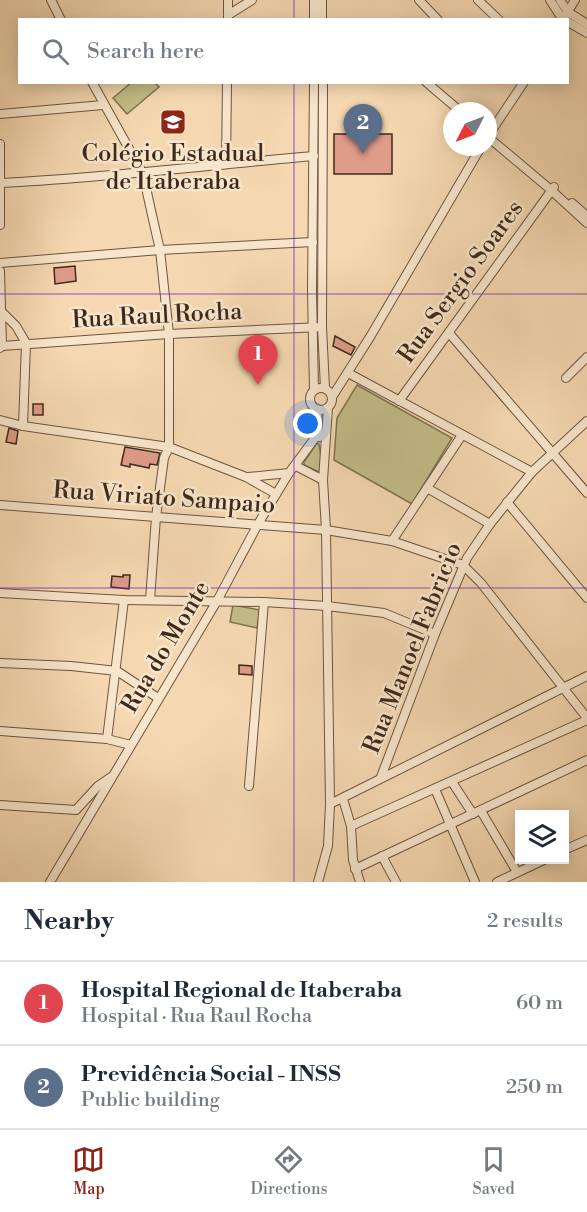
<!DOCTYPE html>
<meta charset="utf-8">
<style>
:root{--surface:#fff;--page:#f6f6f7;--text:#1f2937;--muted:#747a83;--line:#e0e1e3;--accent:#8f2418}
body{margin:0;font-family:"Libre Bodoni",serif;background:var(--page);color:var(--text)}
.controls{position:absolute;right:18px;bottom:18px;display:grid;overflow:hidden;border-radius:0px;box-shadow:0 3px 15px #0003}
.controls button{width:54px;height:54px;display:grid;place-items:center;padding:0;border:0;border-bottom:2px solid var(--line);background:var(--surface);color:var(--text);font:30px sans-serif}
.compass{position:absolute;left:443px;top:102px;width:54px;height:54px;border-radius:50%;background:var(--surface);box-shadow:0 3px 15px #0003;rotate:228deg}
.you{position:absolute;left:308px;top:424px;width:21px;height:21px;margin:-15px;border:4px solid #fff;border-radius:50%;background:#1a73e8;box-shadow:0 0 0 9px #1a73e833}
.badge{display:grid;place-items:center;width:39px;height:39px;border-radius:50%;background:var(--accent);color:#fff;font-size:20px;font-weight:700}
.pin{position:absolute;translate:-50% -50px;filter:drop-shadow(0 2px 3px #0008)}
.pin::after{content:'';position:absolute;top:32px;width:21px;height:18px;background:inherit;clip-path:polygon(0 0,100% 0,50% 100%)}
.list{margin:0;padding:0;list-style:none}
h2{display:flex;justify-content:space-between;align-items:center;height:78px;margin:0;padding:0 24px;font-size:26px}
h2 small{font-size:20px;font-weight:400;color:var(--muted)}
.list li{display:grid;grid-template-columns:39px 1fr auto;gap:18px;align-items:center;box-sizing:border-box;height:84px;padding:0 24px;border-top:2px solid var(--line)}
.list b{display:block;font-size:22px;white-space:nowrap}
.list p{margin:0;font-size:20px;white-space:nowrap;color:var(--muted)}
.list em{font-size:20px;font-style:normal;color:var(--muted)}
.icon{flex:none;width:33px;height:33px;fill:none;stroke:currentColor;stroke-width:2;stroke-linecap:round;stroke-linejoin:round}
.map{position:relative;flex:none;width:587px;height:882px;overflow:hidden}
.search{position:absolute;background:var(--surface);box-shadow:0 3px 15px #0003;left:18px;right:18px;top:18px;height:66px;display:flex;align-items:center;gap:15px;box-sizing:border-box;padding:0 21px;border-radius:0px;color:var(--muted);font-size:22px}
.sheet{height:246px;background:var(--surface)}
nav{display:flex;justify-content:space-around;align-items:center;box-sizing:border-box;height:84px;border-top:2px solid var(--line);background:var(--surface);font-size:16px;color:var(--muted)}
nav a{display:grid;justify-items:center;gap:3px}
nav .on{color:var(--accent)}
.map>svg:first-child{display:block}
.green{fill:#c3bc87;stroke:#817252;stroke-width:1.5}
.building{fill:#df9c89;stroke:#3f291c;stroke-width:1.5}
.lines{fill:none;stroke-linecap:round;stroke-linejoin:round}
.minor-casing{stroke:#6c5541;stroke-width:10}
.minor{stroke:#f8e6cc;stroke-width:8}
.grid{fill:none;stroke:#7b2cbf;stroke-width:1.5;stroke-opacity:0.55}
.labels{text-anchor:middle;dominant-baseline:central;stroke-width:5;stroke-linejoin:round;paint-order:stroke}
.poi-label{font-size:24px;fill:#3f291c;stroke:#f8e6cc}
.street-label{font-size:24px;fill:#3f291c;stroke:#f8e6cc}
</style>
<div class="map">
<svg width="587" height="882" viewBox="0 0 587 882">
<rect width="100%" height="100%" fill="#f5d8b1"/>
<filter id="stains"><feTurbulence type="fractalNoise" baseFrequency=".00333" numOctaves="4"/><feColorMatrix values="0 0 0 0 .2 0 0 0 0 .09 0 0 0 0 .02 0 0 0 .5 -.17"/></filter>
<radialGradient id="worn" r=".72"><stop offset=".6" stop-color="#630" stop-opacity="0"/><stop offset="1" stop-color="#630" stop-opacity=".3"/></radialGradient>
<!-- green -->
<g class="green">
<polygon points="132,82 155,83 159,87 127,114 113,98"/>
<polygon points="357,385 452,438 412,504 334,460 337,418"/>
<polygon points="317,443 319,444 323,471 321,473 304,465 304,462"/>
<polygon points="233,605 260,610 257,628 230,622"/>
</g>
<!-- building -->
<g class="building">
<rect x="334" y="134" width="58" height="40"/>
<polygon points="75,266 76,281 55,284 54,268"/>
<polygon points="335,336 355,347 351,355 333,346"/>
<rect x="33" y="404" width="10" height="11"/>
<polygon points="9,428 18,431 16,444 6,442"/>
<polygon points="125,447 160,453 157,465 150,464 149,468 130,464 130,467 121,465"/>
<polygon points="123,575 130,575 129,589 111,587 112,576 123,577"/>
<polygon points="239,665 252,666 252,675 239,674"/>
</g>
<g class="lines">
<defs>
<g id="minor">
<polyline points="51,0 61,20"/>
<polyline points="228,0 228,18"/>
<polyline points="419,0 438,20"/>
<polyline points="478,0 499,20"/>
<polyline points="550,0 563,20"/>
<polyline points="560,0 568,12 587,24"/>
<polyline points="228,15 252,0"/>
<polyline points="565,16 575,0"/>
<polyline points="314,20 314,0"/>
<polyline points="322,20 322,0"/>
<polyline points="568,22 587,33"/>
<polyline points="92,82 143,174 152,215 160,250 169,334 169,447 164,458 156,517 150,600"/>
<polyline points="323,82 322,327 325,388"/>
<polyline points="426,82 460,111"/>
<polyline points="0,114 103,105"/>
<polyline points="488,136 524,82"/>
<polyline points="488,137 551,190 587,223"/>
<polyline points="0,144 0,225"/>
<polyline points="226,164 227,82"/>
<path d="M1 183C106 178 210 165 314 156"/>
<polyline points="572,203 587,216"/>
<polyline points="0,263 160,250 313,242"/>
<polyline points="0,271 2,346 0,348"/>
<polyline points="1,311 16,326 26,343 23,426"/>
<polyline points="449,333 587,493"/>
<polyline points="2,346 169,334 322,327"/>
<polyline points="348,373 532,472"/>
<polyline points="566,378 587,357"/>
<circle cx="321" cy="399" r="11"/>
<polyline points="314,390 312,291 314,82"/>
<polyline points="332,397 370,337 481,147"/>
<polyline points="399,401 554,187"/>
<polyline points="317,409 319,437"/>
<polyline points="0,420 23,426 169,447 246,477 276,494"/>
<polyline points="296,466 323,480"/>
<polyline points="248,477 289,473"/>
<polyline points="427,488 490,524"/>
<polyline points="507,502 587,598"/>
<polyline points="0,505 326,530 392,541 463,565 481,583 587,718"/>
<polyline points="392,541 462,435"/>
<polyline points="0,593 124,600 264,602 327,606 384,613 435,634"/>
<polyline points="0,663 71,666 117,671 158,698"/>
<polyline points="0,731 107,739 131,745"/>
<polyline points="107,739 124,600"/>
<polyline points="381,777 435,634 467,558 490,524 532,472 587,421"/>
<polyline points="452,782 473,814"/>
<polyline points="249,786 264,602"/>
<polyline points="435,789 475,882"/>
<polyline points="343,799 351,826 353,860 360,882"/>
<polyline points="330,804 587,676"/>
<polyline points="0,805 76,810 98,786 111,777"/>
<polyline points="481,811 517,872"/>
<polyline points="351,826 587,720"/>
<polyline points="564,850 587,840"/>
<polyline points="382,856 396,882"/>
<polyline points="355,869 587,760"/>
<polyline points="50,882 217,601 258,524 289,473 318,434"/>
<polyline points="318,882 328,846 330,804 326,530 323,480 328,408"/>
<polyline points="497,882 544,860"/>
</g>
</defs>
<!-- minor casing -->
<use href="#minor" class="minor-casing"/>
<!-- minor -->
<use href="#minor" class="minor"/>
</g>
<!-- grid -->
<path class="grid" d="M294 0V20M294 82V882M0 294H587M0 588H587"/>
<!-- icons -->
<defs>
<symbol id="school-square" viewBox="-11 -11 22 22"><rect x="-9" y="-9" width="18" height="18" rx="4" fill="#8f2418" stroke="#f8e6cc"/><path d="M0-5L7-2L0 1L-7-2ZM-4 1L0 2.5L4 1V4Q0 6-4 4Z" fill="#fff"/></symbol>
</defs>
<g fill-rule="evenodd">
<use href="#school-square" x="158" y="107" width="30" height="30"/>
</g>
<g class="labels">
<!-- poi labels -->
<g class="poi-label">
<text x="173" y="154">Colégio Estadual<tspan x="173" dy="28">de Itaberaba</tspan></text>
</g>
<!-- street labels -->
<g class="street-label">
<text transform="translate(461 282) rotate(-54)">Rua Sergio Soares</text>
<text transform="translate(157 316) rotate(-3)">Rua Raul Rocha</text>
<text transform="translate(164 498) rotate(4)">Rua Viriato Sampaio</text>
<text transform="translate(166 647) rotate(-59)">Rua do Monte</text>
<text transform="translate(413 648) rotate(-68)">Rua Manoel Fabricio</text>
</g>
</g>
<rect width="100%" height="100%" filter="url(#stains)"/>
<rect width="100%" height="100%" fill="url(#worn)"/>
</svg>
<div class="controls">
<button><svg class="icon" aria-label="layers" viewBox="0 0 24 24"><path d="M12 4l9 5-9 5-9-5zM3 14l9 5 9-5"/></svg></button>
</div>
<svg class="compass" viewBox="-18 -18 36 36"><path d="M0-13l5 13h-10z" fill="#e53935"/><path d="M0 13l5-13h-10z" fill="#747a83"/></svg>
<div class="you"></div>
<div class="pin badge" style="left:258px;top:385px;background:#e0444e">1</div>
<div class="pin badge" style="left:363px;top:154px;background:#5c6f8a">2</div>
<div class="search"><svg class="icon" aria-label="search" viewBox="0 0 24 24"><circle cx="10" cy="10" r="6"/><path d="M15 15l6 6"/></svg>Search here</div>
</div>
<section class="sheet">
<h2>Nearby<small>2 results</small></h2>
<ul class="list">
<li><span class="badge" style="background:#e0444e">1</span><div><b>Hospital Regional de Itaberaba</b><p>Hospital · Rua Raul Rocha</p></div><em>60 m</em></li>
<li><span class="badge" style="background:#5c6f8a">2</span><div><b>Previdência Social - INSS</b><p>Public building</p></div><em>250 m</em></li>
</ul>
</section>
<nav>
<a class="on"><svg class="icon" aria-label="map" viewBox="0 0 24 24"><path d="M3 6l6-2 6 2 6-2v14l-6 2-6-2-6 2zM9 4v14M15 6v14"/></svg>Map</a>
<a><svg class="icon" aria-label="directions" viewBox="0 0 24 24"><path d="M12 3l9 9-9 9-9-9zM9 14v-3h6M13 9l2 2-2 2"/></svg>Directions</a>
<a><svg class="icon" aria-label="saved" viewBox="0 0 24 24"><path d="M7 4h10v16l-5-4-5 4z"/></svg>Saved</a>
</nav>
